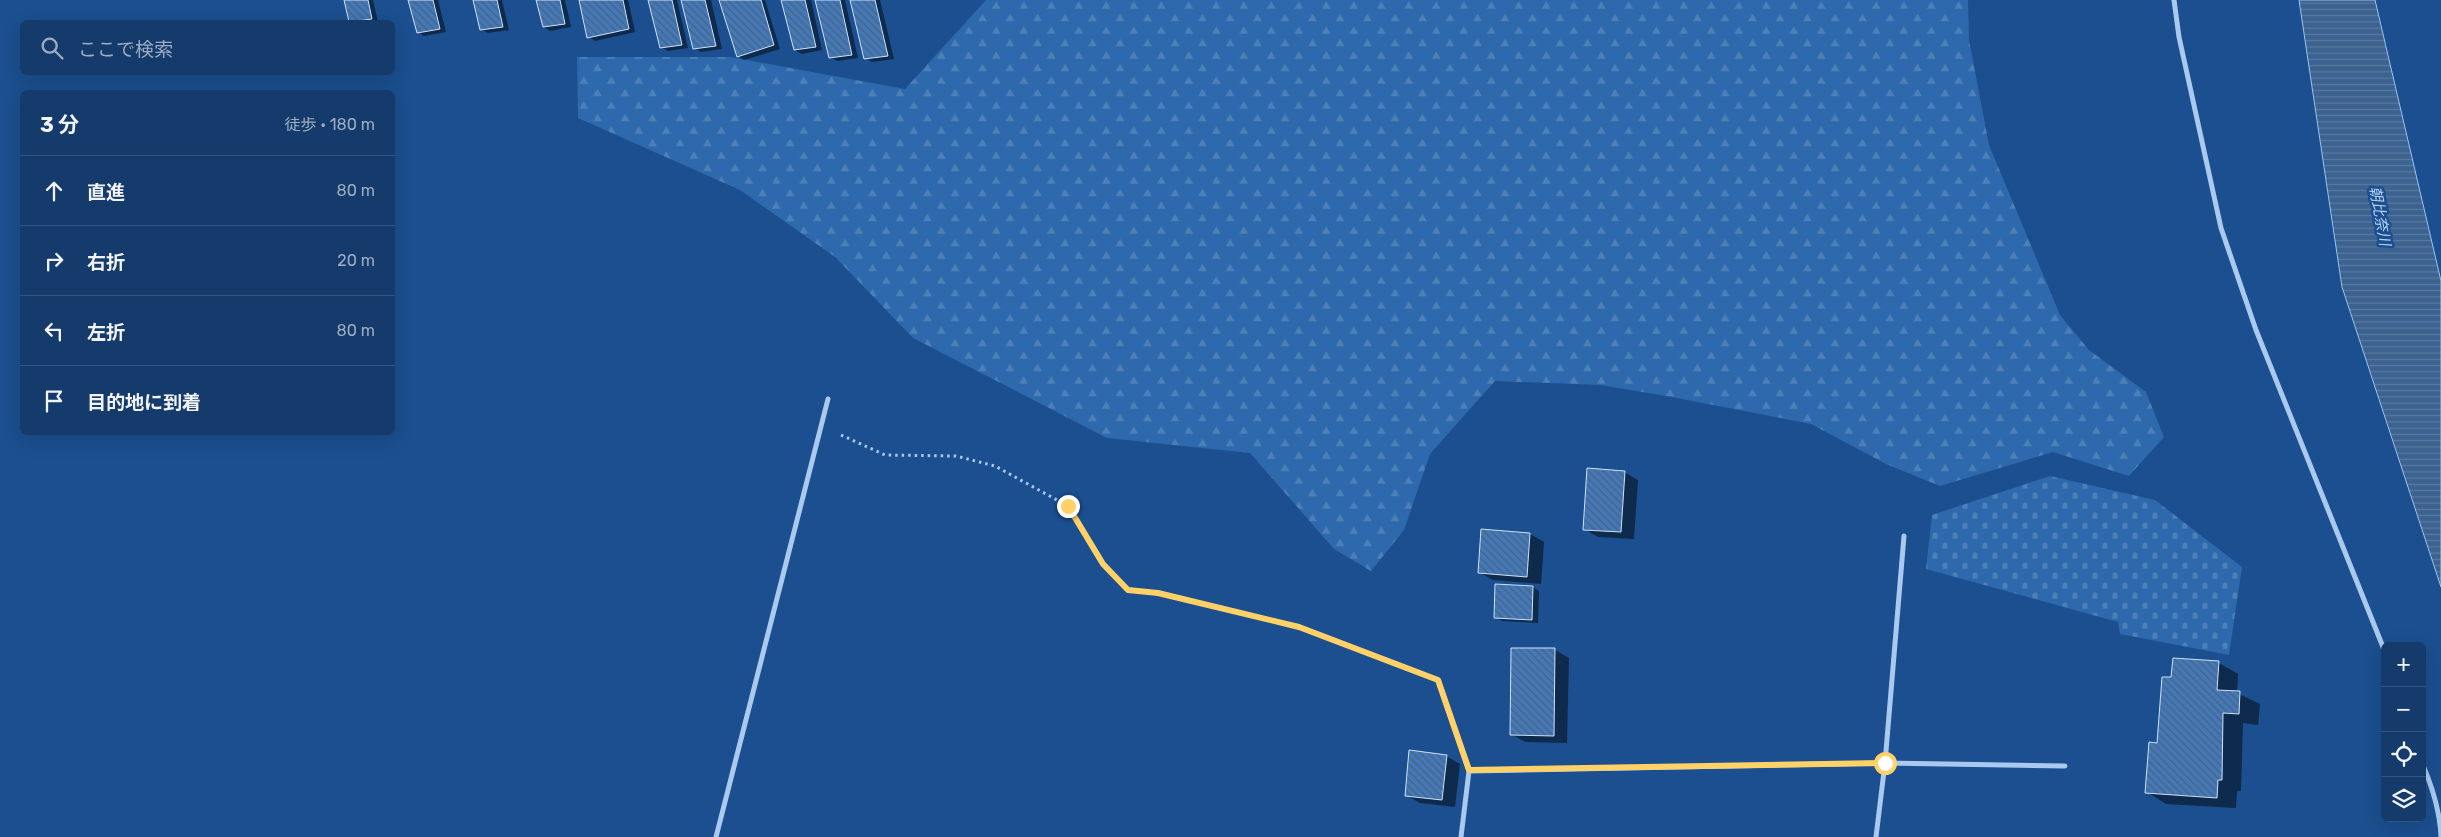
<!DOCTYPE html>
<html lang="ja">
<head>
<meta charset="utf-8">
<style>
  body { margin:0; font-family:Rubik,"Noto Sans JP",sans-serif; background:#1d4271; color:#f1f3f6 }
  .controls { position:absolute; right:15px; bottom:15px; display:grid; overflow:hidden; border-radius:8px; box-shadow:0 5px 20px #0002 }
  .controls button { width:45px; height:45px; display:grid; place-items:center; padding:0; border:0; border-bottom:1px solid #33557e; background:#143b6b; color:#f1f3f6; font:25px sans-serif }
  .stop { position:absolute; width:15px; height:15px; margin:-11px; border:4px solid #ffd166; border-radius:50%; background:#fff }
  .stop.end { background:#ffd166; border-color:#fff; box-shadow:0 1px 5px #0008 }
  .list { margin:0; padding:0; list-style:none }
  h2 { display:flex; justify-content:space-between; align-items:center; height:65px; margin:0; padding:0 20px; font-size:21px }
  h2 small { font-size:16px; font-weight:400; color:#9dadc1 }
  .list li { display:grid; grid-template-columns:32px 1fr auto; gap:15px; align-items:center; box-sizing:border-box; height:70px; padding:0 20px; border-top:1px solid #33557e }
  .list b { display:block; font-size:19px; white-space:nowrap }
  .list em { font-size:16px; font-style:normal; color:#9dadc1 }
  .icon { flex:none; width:28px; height:28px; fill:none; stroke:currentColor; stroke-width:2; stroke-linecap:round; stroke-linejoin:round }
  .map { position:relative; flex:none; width:2441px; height:837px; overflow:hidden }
  .search { position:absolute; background:#143b6b; box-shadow:0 5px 20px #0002; left:20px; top:20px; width:375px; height:55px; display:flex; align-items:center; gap:12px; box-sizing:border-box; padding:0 18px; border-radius:8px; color:#9dadc1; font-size:19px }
  .panel { position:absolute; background:#143b6b; box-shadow:0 5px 20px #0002; left:20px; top:90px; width:375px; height:345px; border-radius:8px }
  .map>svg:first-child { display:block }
  .forest { fill:url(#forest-firs) }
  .cemetery { fill:url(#cemetery-stones) }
  .water { fill:url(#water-rules); stroke:#9cc4f0 }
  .shadow { fill:#0007 }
  .building { fill:url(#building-back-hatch); stroke:#cfe3fa }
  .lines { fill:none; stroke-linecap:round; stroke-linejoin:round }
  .path { stroke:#a9c9ee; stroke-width:3; stroke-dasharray:2.5 4; stroke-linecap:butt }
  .minor { stroke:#a9c9ee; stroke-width:5 }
  .route { stroke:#ffd166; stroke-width:6 }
  .labels { text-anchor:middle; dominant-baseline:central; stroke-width:5; stroke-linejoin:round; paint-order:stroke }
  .water-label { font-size:15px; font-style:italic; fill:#b5d3f5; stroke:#1b4f8f }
</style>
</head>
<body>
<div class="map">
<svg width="2441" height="837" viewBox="0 0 2441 837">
  <defs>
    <pattern id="forest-firs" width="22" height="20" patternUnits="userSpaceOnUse" patternTransform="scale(1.25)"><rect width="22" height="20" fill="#2e69ad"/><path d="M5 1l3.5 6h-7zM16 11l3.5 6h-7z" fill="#4d80b9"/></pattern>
    <pattern id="cemetery-stones" width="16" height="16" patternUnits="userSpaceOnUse" patternTransform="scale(1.25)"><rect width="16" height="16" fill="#2e69ad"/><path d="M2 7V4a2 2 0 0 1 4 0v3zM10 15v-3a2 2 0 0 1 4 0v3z" fill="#4d80b9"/></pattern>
    <pattern id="water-rules" width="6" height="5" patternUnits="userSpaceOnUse" patternTransform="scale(1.25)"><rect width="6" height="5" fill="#3c6290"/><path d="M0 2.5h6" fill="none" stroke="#597aa1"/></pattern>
    <pattern id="building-back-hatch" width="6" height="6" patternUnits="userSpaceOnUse" patternTransform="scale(1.25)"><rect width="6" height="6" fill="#4478b7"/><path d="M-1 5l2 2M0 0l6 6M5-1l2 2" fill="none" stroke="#486282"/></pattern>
  </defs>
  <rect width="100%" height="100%" fill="#1b4f8f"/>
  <polygon class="forest" points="986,0 1968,0 1969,40 1989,145 2060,315 2089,350 2146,392 2164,437 2129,476 2053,452 1940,486 1886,464 1811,424 1672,397 1600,385 1495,381 1430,454 1404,530 1371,571 1334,549 1250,453 1107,438 913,338 835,257 740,190 578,118 577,57 730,57 905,89"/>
  <polygon class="cemetery" points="2050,476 2155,500 2242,567 2229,655 2120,634 2118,622 1926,569 1932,515"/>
  <polygon class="water" points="2299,0 2375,0 2441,281 2441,587 2342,287"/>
  <g class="shadow">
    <polygon points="345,0 373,0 378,22 350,21"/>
    <polygon points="410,0 438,0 446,32 424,36 418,32"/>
    <polygon points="474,0 502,0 509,30 488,33 481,29"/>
    <polygon points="537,0 565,0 571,27 550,31 544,27"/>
    <polygon points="580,0 628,0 635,32 595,41 589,37"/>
    <polygon points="649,0 677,0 688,48 668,51 661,47"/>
    <polygon points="683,0 711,0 722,49 701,52 695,48"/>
    <polygon points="720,0 765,0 780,49 744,60 738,56"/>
    <polygon points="782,0 811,0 822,50 802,54 795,50"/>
    <polygon points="816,0 845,0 858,58 837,61 830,57"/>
    <polygon points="851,0 880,0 894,59 872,62 866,58"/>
    <polygon points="1624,472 1638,480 1634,539 1598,537 1584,529"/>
    <polygon points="1482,530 1530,534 1544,542 1541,584 1493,580 1479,572"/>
    <polygon points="1533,587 1539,591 1538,623 1502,621 1495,617"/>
    <polygon points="1555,650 1569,658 1567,743 1525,742 1511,734"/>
    <polygon points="2219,663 2238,674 2237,693 2260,704 2258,725 2243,723 2241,791 2237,791 2236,808 2166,804 2147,792 2172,678"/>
    <polygon points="1446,756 1460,764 1455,807 1420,803 1406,795"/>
  </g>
  <g class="building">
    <polygon points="344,0 368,0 372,19 349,22"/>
    <polygon points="408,0 433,0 440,29 417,33"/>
    <polygon points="473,0 497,0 503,27 480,30"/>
    <polygon points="536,0 560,0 565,24 543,27"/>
    <polygon points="579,0 623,0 629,29 587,38"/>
    <polygon points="648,0 672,0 682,45 660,48"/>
    <polygon points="681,0 705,0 716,46 693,49"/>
    <polygon points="719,0 761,0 774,45 737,57"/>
    <polygon points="781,0 805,0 816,47 794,50"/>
    <polygon points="815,0 840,0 852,55 829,58"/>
    <polygon points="850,0 875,0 888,56 864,59"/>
    <polygon points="1587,468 1625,471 1621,532 1583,530"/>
    <polygon points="1481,529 1530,533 1527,577 1478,573"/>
    <polygon points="1495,584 1533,586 1532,620 1494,618"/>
    <polygon points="1511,648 1555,648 1554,736 1510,735"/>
    <polygon points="2173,658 2219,661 2217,690 2240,691 2239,714 2223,713 2222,780 2218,780 2217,798 2145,793 2149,742 2157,743 2162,677 2171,677"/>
    <polygon points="1409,750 1447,755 1442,800 1405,796"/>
  </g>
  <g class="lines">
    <polyline class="path" points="841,435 885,455 956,456 995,466 1068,506 1103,564 1128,590 1159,593 1299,627 1418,673"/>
    <g class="minor">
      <polyline points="2174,0 2179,37 2221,228 2256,330 2385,652"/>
      <polyline points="1438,680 1469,771 1461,837"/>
      <path d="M2422,763C2432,786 2440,811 2441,837"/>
      <polyline points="1469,771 1885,763 2065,766"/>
      <polyline points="716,837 828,399"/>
      <polyline points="1876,837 1885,763 1904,536"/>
    </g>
  </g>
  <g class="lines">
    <polyline class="route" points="1068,506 1103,564 1128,590 1158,593 1299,627 1438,680 1469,770 1885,763"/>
  </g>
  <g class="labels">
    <g class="water-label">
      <text transform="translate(2380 216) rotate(80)">朝比奈川</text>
    </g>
  </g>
</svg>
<div class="controls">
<button>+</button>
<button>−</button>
<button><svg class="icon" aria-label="locate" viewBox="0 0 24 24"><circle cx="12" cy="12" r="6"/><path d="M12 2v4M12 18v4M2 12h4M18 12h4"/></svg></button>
<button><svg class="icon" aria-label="layers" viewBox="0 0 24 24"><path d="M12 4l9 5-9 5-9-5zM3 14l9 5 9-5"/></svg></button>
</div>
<div class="stop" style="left:1885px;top:763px"></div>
<div class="stop end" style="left:1068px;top:506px"></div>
<div class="search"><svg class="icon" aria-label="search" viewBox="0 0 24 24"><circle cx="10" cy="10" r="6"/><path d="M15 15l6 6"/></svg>ここで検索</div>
<section class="panel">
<h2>3 分<small>徒歩 · 180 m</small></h2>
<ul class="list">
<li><svg class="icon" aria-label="ahead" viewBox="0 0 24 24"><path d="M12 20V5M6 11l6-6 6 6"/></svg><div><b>直進</b></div><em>80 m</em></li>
<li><svg class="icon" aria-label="right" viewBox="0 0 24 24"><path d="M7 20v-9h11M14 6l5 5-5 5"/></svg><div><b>右折</b></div><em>20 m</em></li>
<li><svg class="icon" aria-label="left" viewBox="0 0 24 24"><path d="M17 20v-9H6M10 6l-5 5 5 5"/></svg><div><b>左折</b></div><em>80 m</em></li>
<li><svg class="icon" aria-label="arrive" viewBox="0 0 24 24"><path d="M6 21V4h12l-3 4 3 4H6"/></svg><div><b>目的地に到着</b></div></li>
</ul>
</section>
</div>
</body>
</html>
